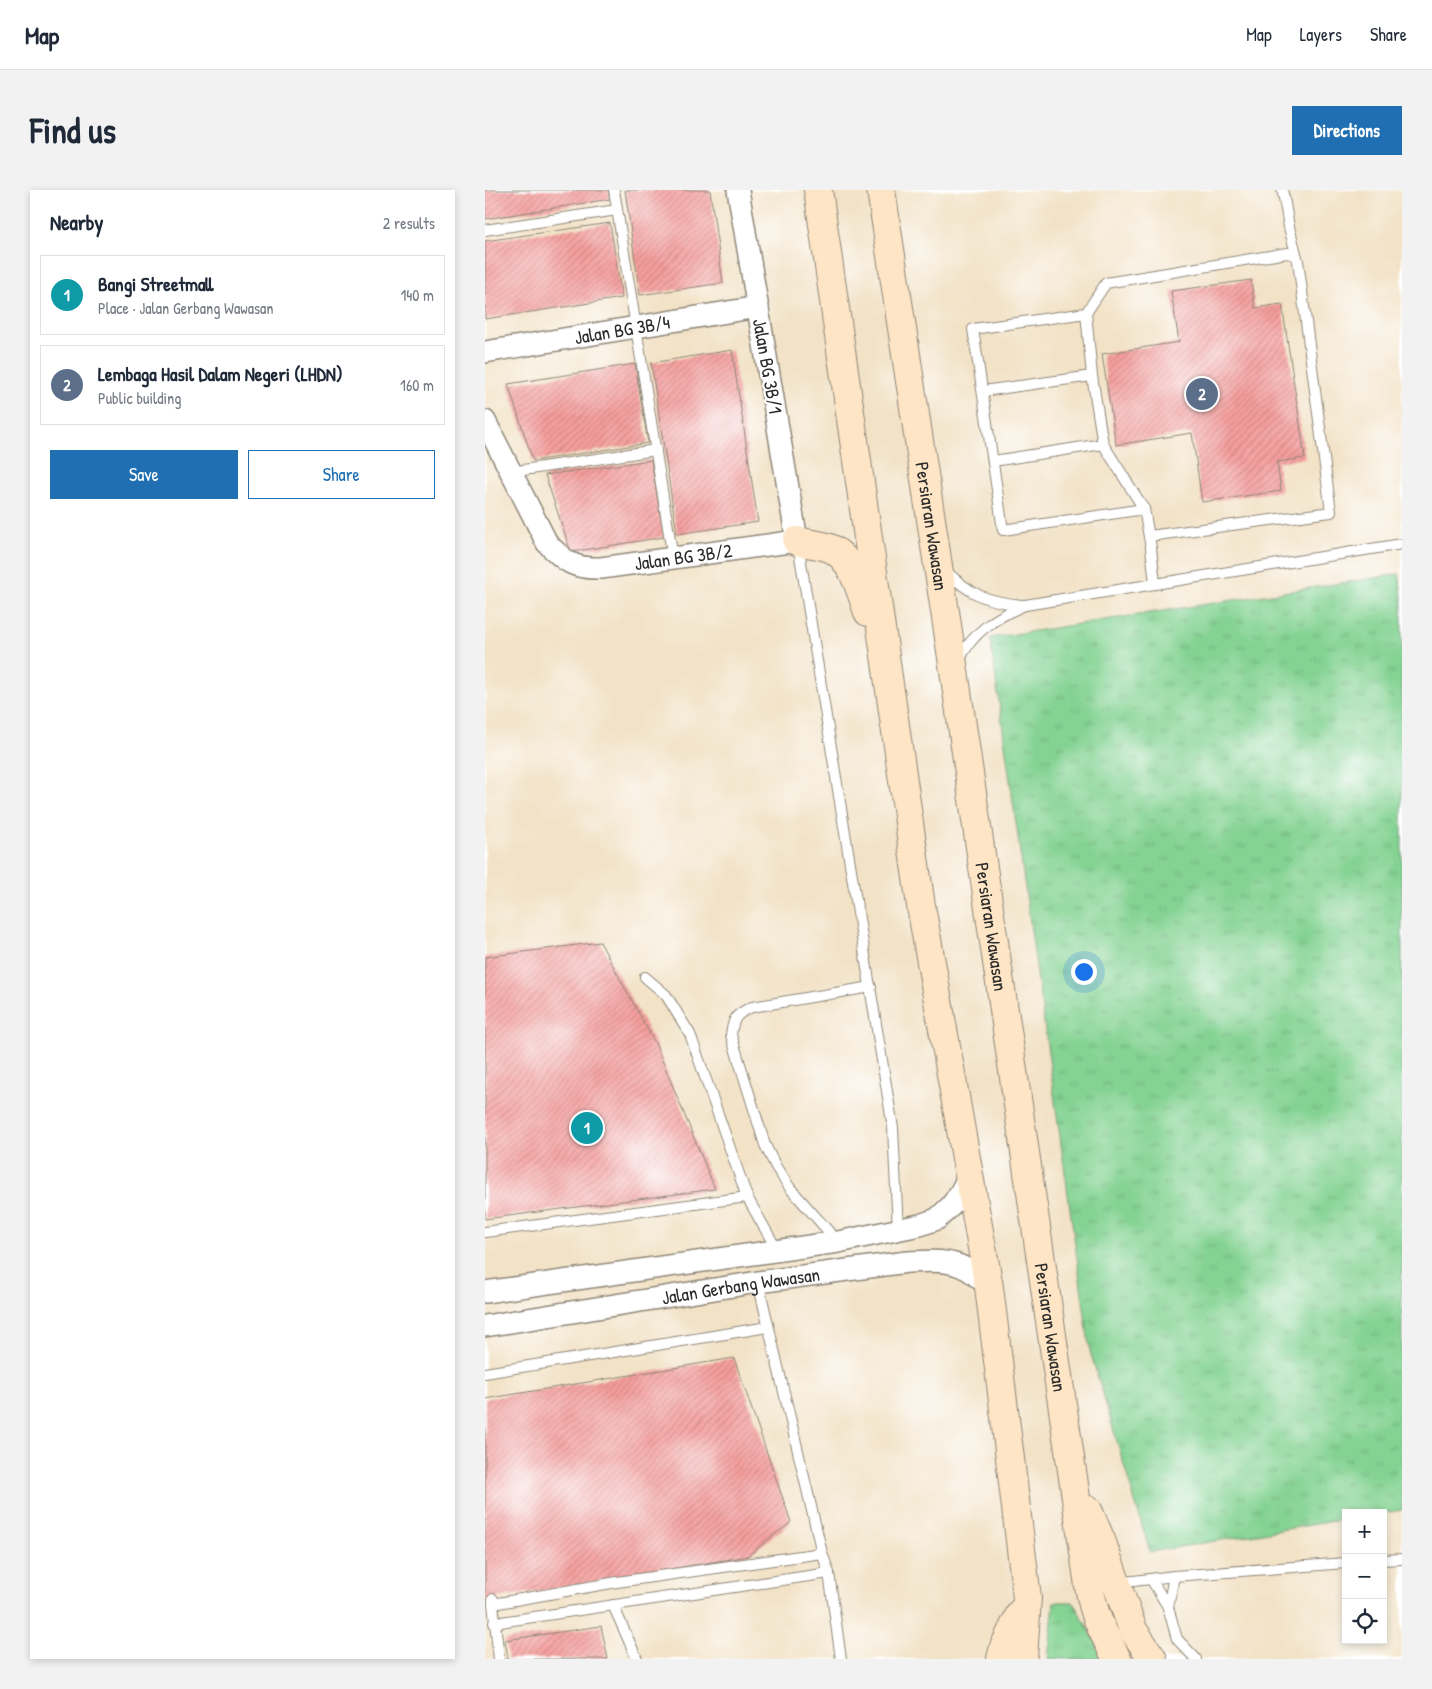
<!DOCTYPE html>
<html lang="en">
<head>
<meta charset="utf-8">
<style>
  body { margin:0; font-family:"Patrick Hand",sans-serif; background:#f2f2f3; color:#1f2937 }
  .controls { position:absolute; right:15px; bottom:15px; display:grid; overflow:hidden; border-radius:0px; box-shadow:0 2px 8px #0003 }
  .controls button { width:45px; height:45px; display:grid; place-items:center; padding:0; border:0; border-bottom:1px solid #e0e1e3; background:#fff; color:#1f2937; font:25px sans-serif }
  .you { position:absolute; left:598px; top:781px; width:18px; height:18px; margin:-12px; border:4px solid #fff; border-radius:50%; background:#1a73e8; box-shadow:0 0 0 8px #1a73e833 }
  .badge { display:grid; place-items:center; width:32px; height:32px; border-radius:50%; background:#1f6fb2; color:#fff; font-size:16px; font-weight:700 }
  .pin { position:absolute; translate:-50% -50%; border:2px solid #fff; box-shadow:0 1px 5px #0006 }
  .list { margin:0; padding:0; list-style:none }
  h2 { display:flex; justify-content:space-between; align-items:center; height:65px; margin:0; padding:0 20px; font-size:21px }
  h2 small { font-size:16px; font-weight:400; color:#747a83 }
  .list li { display:grid; grid-template-columns:32px 1fr auto; gap:15px; align-items:center; box-sizing:border-box; height:80px; margin:0 10px 10px; padding:0 10px; border:1px solid #e0e1e3; border-radius:0px }
  .list b { display:block; font-size:19px; white-space:nowrap }
  .list p { margin:0; font-size:16px; white-space:nowrap; color:#747a83 }
  .list em { font-size:16px; font-style:normal; color:#747a83 }
  .actions { display:flex; gap:10px; padding:15px 20px }
  .actions a { flex:1; padding:11px 0; border:1px solid #1f6fb2; border-radius:0px; text-align:center; font-size:18px; color:#1f6fb2 }
  .actions .main { background:#1f6fb2; color:#fff }
  .icon { flex:none; width:28px; height:28px; fill:none; stroke:currentColor; stroke-width:2; stroke-linecap:round; stroke-linejoin:round }
  .map { position:relative; flex:none; width:917px; height:1469px; overflow:hidden; border-radius:0px }
  header { display:flex; align-items:center; gap:30px; box-sizing:border-box; height:70px; padding:0 25px; background:#fff; border-bottom:1px solid #e0e1e3 }
  header strong { font-size:24px }
  nav { display:flex; gap:28px; margin-inline-start:auto; font-size:18px }
  .intro { display:flex; align-items:center; justify-content:space-between; box-sizing:border-box; height:120px; padding:0 30px }
  h1 { margin:0; font-size:35px }
  .button { padding:12px 22px; border-radius:0px; background:#1f6fb2; color:#fff; font-size:18px; font-weight:700 }
  main { display:flex; gap:30px; padding:0 30px }
  aside { flex:1; background:#fff; border-radius:0px; box-shadow:0 2px 8px #0003 }
  .map>svg:first-child { display:block }
  .grass { fill:url(#grass-tufts); stroke:#587f5f }
  .building { fill:url(#building-hatch) }
  .lines { fill:none; stroke-linecap:round; stroke-linejoin:round }
  .service-casing { stroke:#8e8678; stroke-width:12 }
  .minor-casing { stroke:#8e8678; stroke-width:24 }
  .secondary-casing { stroke:#8e8678; stroke-width:30 }
  .service { stroke:#fff; stroke-width:10 }
  .minor { stroke:#fff; stroke-width:21 }
  .secondary { stroke:#fde5c5; stroke-width:28 }
  .labels { text-anchor:middle; dominant-baseline:central; stroke-width:4.5; stroke-linejoin:round; paint-order:stroke }
  .street-label { font-size:19px; fill:#2b2b2b; stroke:#fff }
</style>
</head>
<body>
<header>
<strong>Map</strong>
<nav><a>Map</a><a>Layers</a><a>Share</a></nav>
</header>
<div class="intro"><h1>Find us</h1><a class="button">Directions</a></div>
<main>
<aside>
<h2>Nearby<small>2 results</small></h2>
<ul class="list">
<li><span class="badge" style="background:#0f9aa8">1</span><div><b>Bangi Streetmall</b><p>Place · Jalan Gerbang Wawasan</p></div><em>140 m</em></li>
<li><span class="badge" style="background:#5c6f8a">2</span><div><b>Lembaga Hasil Dalam Negeri (LHDN)</b><p>Public building</p></div><em>160 m</em></li>
</ul>
<div class="actions"><a class="main">Save</a><a>Share</a></div>
</aside>
<div class="map">
<svg width="917" height="1469" viewBox="0 0 917 1469">
  <defs>
    <pattern id="grass-tufts" width="24" height="20" patternUnits="userSpaceOnUse" patternTransform="scale(1.25)"><rect width="24" height="20" fill="#84d393"/><path d="M3 7l-1-3M5 7V3M7 7l1-3M15 17l-1-3M17 17v-4M19 17l1-3" fill="none" stroke="#72b57f"/></pattern>
    <pattern id="building-hatch" width="6" height="6" patternUnits="userSpaceOnUse" patternTransform="scale(1.25)"><rect width="6" height="6" fill="#f69f9e"/><path d="M-1 1l2-2M0 6l6-6M5 7l2-2" fill="none" stroke="#c78281"/></pattern>
  </defs>
  <rect width="100%" height="100%" fill="#fff"/>
  <filter id="ink" filterUnits="userSpaceOnUse"><feTurbulence type="fractalNoise" baseFrequency=".02" numOctaves="2"/><feDisplacementMap in="SourceGraphic" scale="10" xChannelSelector="R" yChannelSelector="G"/><feConvolveMatrix kernelMatrix="1 2 1 2 8 2 1 2 1" color-interpolation-filters="sRGB"/></filter>
  <filter id="wash" filterUnits="userSpaceOnUse"><feTurbulence type="fractalNoise" baseFrequency=".0096" numOctaves="4" result="noise"/><feDisplacementMap in="SourceGraphic" scale="20" xChannelSelector="R" yChannelSelector="G"/><feGaussianBlur stdDeviation="1.12" result="paint"/><feColorMatrix in="noise" values="0 0 0 0 0 0 0 0 0 0 0 0 0 0 0 0 0 1.4 0 .05"/><feComposite in="paint" operator="in"/></filter>
  <g filter="url(#wash)">
    <rect width="100%" height="100%" fill="#f2e2c6"/>
    <g class="grass">
      <polygon points="914,384 917,406 917,1320 898,1323 861,1323 861,1329 665,1362 605,1161 505,448"/>
      <polygon points="569,1412 588,1412 612,1454 624,1469 563,1469"/>
    </g>
    <g id="blocks">
      <g class="building">
        <polygon points="0,0 123,0 125,9 0,29"/>
        <polygon points="140,0 225,0 238,93 155,105"/>
        <polygon points="125,33 137,108 0,129 0,51"/>
        <polygon points="766,90 770,118 797,114 820,268 792,272 796,301 717,312 707,243 631,255 617,164 694,152 686,101"/>
        <polygon points="247,160 273,332 192,344 166,173"/>
        <polygon points="150,174 163,253 48,271 23,194"/>
        <polygon points="166,270 179,347 86,362 60,285"/>
        <polygon points="115,752 170,853 230,999 0,1029 0,767"/>
        <polygon points="249,1168 306,1332 263,1366 0,1410 0,1209"/>
        <polygon points="116,1436 123,1469 23,1469 20,1450"/>
      </g>
    </g>
  </g>
  <g filter="url(#ink)">
    <use href="#blocks" fill-opacity="0" stroke="#8e8678" stroke-width="1"/>
    <g class="lines">
      <defs>
        <g id="service">
          <polyline points="129,0 188,369"/>
          <polyline points="0,40 132,20"/>
          <polyline points="601,123 488,139 518,340 659,319"/>
          <polyline points="498,201 607,186"/>
          <polyline points="508,271 618,254"/>
          <polyline points="25,282 171,260"/>
          <polyline points="664,346 846,322 813,71 804,37 799,8 797,0"/>
          <polyline points="313,354 408,938 413,1040"/>
          <path d="M459,379C485,405 502,412 539,415"/>
          <polyline points="670,393 666,358 659,319 618,254 607,186 601,123 621,93 802,63 811,65"/>
          <path d="M474,471C487,442 511,427 540,415L917,354"/>
          <polyline points="160,787 181,805 205,844 262,1007 292,1060"/>
          <polyline points="0,1042 262,1007"/>
          <path d="M353,1052L305,998L291,977L280,955L246,845C248,828 251,824 267,817L386,797"/>
          <polyline points="0,1183 283,1137"/>
          <polyline points="337,1363 344,1383"/>
          <polyline points="898,1370 917,1369"/>
          <polyline points="666,1389 683,1417 692,1449 711,1469"/>
          <polyline points="633,1393 689,1386 861,1373"/>
          <polyline points="8,1409 8,1414 132,1392 337,1363 273,1092"/>
          <polyline points="8,1414 14,1469"/>
          <polyline points="128,1415 152,1469"/>
          <polyline points="683,1417 689,1386"/>
          <polyline points="9,1433 344,1383 356,1469"/>
        </g>
        <g id="minor">
          <path id="s1" d="M0,162L273,117"/>
          <path id="s2" d="M0,231L62,353C80,372 89,379 116,378L312,351L253,0"/>
          <polyline points="0,1102 353,1052 435,1035 452,1029 466,1016 475,1003 485,984"/>
          <path id="s3" d="M0,1136L273,1092L422,1072C443,1071 464,1069 482,1079C490,1083 497,1091 504,1097"/>
        </g>
        <g id="secondary">
          <polyline points="333,0 436,716 504,1097 542,1408 538,1469"/>
          <path id="s4" d="M396,0L469,481L604,1396C609,1427 618,1442 632,1469"/>
          <path d="M312,351C323,354 337,354 347,359C368,370 375,400 383,422"/>
          <polyline points="603,1320 616,1350 648,1440 668,1469"/>
          <polyline points="516,1469 519,1457 536,1422"/>
        </g>
      </defs>
      <use href="#service" class="service-casing"/>
      <use href="#minor" class="minor-casing"/>
      <use href="#secondary" class="secondary-casing"/>
      <use href="#service" class="service"/>
      <use href="#minor" class="minor"/>
      <use href="#secondary" class="secondary"/>
    </g>
  </g>
  <g class="labels">
    <g class="street-label">
      <text stroke="none"><textPath href="#s1" startOffset="139">Jalan BG 3B/4</textPath></text>
      <text transform="translate(283 176) rotate(80)">Jalan BG 3B/1</text>
      <text stroke="none"><textPath href="#s4" startOffset="340">Persiaran Wawasan</textPath></text>
      <text stroke="none"><textPath href="#s2" startOffset="282">Jalan BG 3B/2</textPath></text>
      <text stroke="none"><textPath href="#s4" startOffset="745">Persiaran Wawasan</textPath></text>
      <text stroke="none"><textPath href="#s3" startOffset="259">Jalan Gerbang Wawasan</textPath></text>
      <text stroke="none"><textPath href="#s4" startOffset="1150">Persiaran Wawasan</textPath></text>
    </g>
  </g>
</svg>
<div class="controls">
<button>+</button>
<button>−</button>
<button><svg class="icon" aria-label="locate" viewBox="0 0 24 24"><circle cx="12" cy="12" r="6"/><path d="M12 2v4M12 18v4M2 12h4M18 12h4"/></svg></button>
</div>
<div class="you"></div>
<div class="pin badge" style="left:102px;top:938px;background:#0f9aa8">1</div>
<div class="pin badge" style="left:717px;top:204px;background:#5c6f8a">2</div>
</div>
</main>
</body>
</html>
